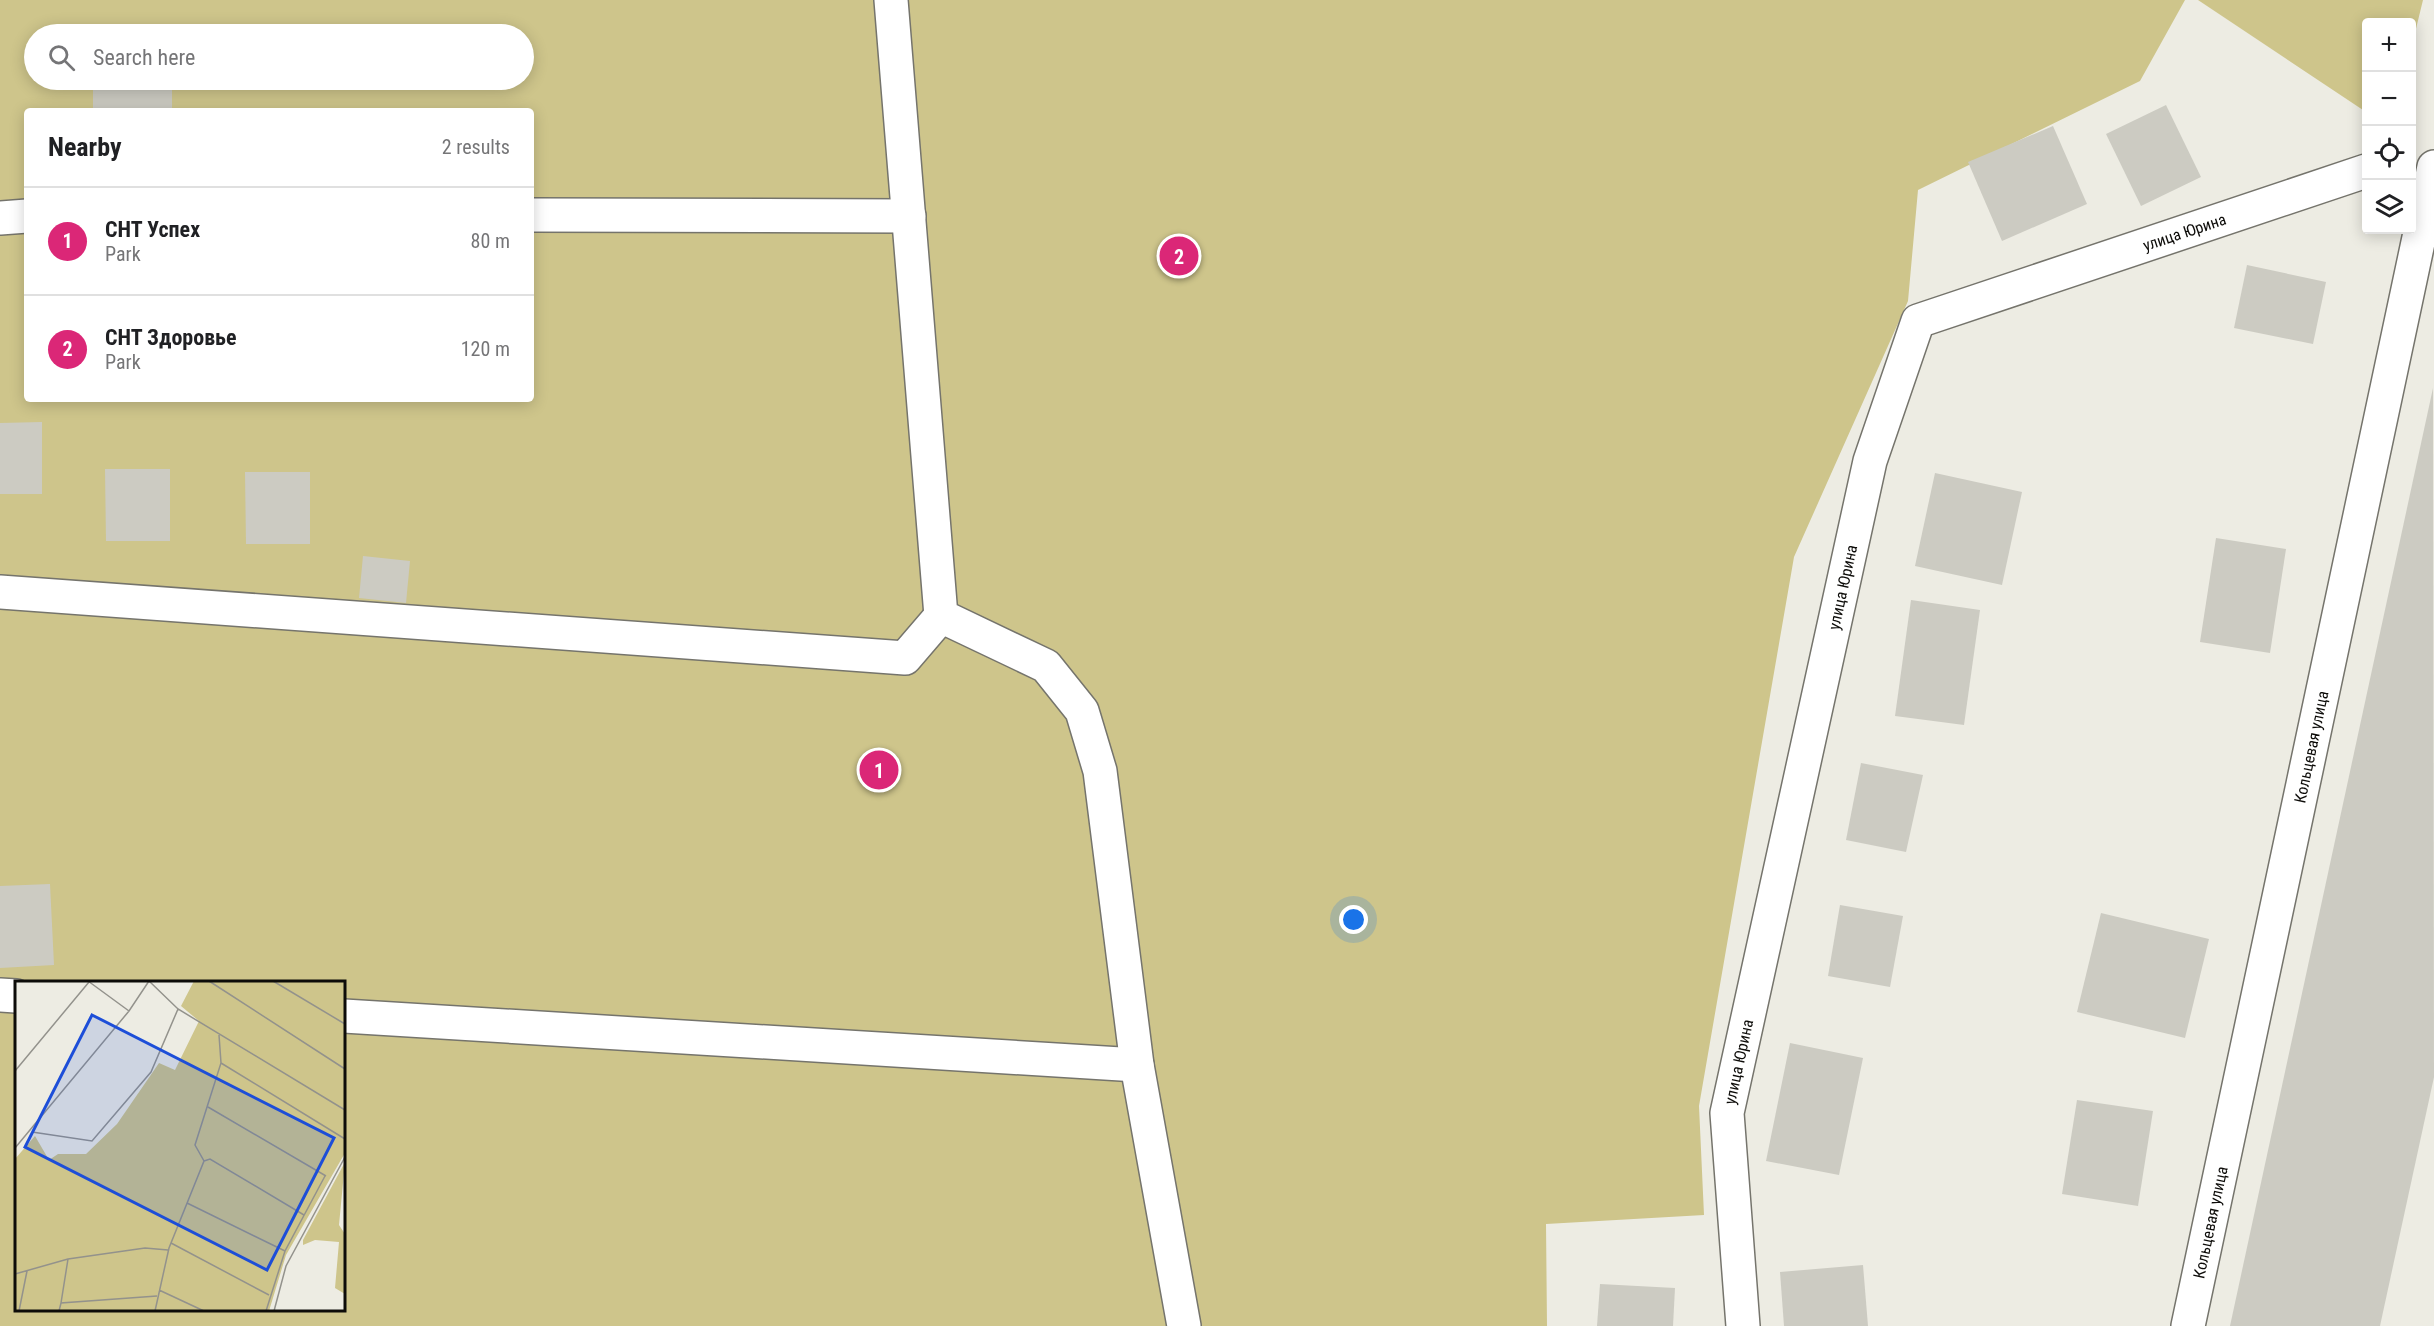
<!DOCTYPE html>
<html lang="en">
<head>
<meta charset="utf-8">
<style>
  body { margin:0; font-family:"Roboto Condensed",sans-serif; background:#f6f6f6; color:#202124 }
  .controls { position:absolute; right:18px; top:18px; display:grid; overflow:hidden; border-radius:6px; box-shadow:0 3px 15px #0003 }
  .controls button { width:54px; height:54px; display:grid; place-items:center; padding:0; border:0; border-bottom:2px solid #e0e0e0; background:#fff; color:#202124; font:30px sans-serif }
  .you { position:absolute; left:1354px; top:920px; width:21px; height:21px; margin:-15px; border:4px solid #fff; border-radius:50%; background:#1a73e8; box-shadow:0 0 0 9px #1a73e833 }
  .badge { display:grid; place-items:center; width:39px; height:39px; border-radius:50%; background:#db2777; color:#fff; font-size:20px; font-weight:700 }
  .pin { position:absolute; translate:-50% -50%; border:3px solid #fff; box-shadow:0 2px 6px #0006 }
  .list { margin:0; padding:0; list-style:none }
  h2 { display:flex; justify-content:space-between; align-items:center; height:78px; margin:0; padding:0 24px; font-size:26px }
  h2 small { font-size:20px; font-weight:400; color:#757577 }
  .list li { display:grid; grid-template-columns:39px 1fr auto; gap:18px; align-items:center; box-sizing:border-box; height:108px; padding:0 24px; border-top:2px solid #e0e0e0 }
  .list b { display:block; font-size:22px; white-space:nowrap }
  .list p { margin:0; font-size:20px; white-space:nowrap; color:#757577 }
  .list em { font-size:20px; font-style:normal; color:#757577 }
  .icon { flex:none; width:33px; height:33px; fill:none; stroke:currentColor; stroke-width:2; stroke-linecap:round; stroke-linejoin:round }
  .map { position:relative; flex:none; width:2434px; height:1326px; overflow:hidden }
  .search { position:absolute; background:#fff; box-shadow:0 3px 15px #0003; left:24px; top:24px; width:510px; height:66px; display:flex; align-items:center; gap:15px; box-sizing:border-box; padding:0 21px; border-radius:33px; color:#757577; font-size:22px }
  .panel { position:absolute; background:#fff; box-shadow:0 3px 15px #0003; left:24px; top:108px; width:510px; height:294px; border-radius:6px }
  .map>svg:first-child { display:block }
  .green { fill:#cec58b; fill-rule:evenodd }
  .building { fill:#cccbc2 }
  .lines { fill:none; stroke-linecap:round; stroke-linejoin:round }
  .minor-casing { stroke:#75746c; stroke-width:36 }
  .minor { stroke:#fff; stroke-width:33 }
  .labels { text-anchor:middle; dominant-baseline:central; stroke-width:5; stroke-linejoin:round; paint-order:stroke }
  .street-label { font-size:16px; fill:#0d0c09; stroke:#fff }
  .inset-road { fill:none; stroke:#93928c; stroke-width:1.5 }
  .view { fill:#1d4ed8; fill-opacity:0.15; stroke:#1d4ed8; stroke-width:3 }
  .inset-edge { fill:none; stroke:#0d0c09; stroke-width:3 }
</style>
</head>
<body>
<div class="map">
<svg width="2434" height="1326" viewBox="0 0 2434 1326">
  <rect width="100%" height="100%" fill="#edece3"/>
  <g class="green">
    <path d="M0,0H2185L2140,81L1918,190L1908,301L1794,557L1699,1106L1704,1215L1546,1224L1547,1326H0ZM34,34H524V80H34ZM27,111H531V399H27ZM16,982H344V1310H16Z"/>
    <polygon points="2198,0 2423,0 2412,45 2412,22 2366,22 2366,112"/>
  </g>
  <g class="building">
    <polygon points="93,80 132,80 131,86 172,86 172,111 93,111"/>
    <polygon points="2166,105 2201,177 2141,206 2106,134"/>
    <polygon points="2053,126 2087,204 2002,241 1968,162"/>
    <polygon points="2247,265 2326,282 2313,344 2234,328"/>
    <polygon points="2433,388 2434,1077 2380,1326 2230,1326"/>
    <polygon points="42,422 42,494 0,494 0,423"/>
    <polygon points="105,469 170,469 170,541 106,541"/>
    <polygon points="245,472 310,472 310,544 246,544"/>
    <polygon points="1935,473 2022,492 2002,585 1915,566"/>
    <polygon points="2216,538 2286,549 2270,653 2200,642"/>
    <polygon points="363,556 410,561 406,603 359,598"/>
    <polygon points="1911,600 1980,610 1964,725 1895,716"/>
    <polygon points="1861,763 1923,775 1906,852 1846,840"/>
    <polygon points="50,884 54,965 0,968 0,886"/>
    <polygon points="1840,905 1903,916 1890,987 1828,976"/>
    <polygon points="2101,913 2209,939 2185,1038 2077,1012"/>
    <polygon points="1790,1043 1863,1058 1839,1175 1766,1161"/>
    <polygon points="2077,1100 2153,1111 2138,1206 2062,1194"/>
    <polygon points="1863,1265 1868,1326 1784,1326 1780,1272"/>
    <polygon points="1600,1284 1675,1288 1673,1326 1597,1326"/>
  </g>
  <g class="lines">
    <defs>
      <g id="minor">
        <polyline points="891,0 941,616 1046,666 1082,711 1100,771 1137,1065 1184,1326"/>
        <polyline points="531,215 909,216"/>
        <polyline points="0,218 27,216"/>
        <polyline points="0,592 905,658 941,616"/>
        <polyline points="0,995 16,996"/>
        <polyline points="344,1016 1137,1065"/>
        <path id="s1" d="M1743,1326L1727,1113L1870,461L1918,321L2366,171"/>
        <path id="s2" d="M2188,1326L2434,167"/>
      </g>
    </defs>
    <use href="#minor" class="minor-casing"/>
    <use href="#minor" class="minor"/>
  </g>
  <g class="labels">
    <g class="street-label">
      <text stroke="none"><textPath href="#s1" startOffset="1310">улица Юрина</textPath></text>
      <text stroke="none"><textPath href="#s1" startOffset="752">улица Юрина</textPath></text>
      <text stroke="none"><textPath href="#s2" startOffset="592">Кольцевая улица</textPath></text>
      <text stroke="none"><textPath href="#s1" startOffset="266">улица Юрина</textPath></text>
      <text stroke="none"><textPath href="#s2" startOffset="106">Кольцевая улица</textPath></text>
    </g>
  </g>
  <g transform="translate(15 981)">
    <rect width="330" height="330" fill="#edece3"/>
    <path d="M179,0H330V172L271,274L254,330H0V178L20,155L34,179L43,173H71L102,143L144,82L160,89L184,40L166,25ZM330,181L324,244L330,253V313L320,307L324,261L300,259L288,264V259Z" fill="#cec58b"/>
    <path class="inset-road" d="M73,0L114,30M134,0L163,28L330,129M194,0L330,88M258,0L330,43M206,82L330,158M0,90L74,1M193,126L311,195M17,151L77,160L136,91L163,28M0,167L114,30L134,0M189,180L195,178L289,234M330,212V244M172,222L270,270M156,262L254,314M0,293L53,278L130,267L153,269M144,309L189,330M46,322L53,278M4,330L12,290M44,330L46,322L142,315M140,330L154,267L189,180L180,164L206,82L204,54M251,330L270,270L310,195M259,330L271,285L330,176"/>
    <path class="view" d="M77,34L319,157L252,289L10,166Z"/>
    <rect width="330" height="330" class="inset-edge"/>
  </g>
</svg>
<div class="controls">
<button>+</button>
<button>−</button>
<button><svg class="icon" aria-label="locate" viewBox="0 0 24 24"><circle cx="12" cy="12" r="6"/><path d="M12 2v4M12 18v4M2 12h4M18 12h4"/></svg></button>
<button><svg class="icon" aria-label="layers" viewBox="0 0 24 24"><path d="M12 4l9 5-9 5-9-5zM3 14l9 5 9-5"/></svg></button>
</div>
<div class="you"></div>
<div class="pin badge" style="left:879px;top:770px">1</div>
<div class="pin badge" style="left:1179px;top:256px">2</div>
<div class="search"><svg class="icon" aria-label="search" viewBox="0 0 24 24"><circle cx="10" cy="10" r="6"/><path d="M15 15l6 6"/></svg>Search here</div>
<section class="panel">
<h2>Nearby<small>2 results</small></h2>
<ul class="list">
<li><span class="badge">1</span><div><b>СНТ Успех</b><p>Park</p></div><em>80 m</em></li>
<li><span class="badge">2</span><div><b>СНТ Здоровье</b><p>Park</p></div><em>120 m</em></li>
</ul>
</section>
</div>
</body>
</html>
